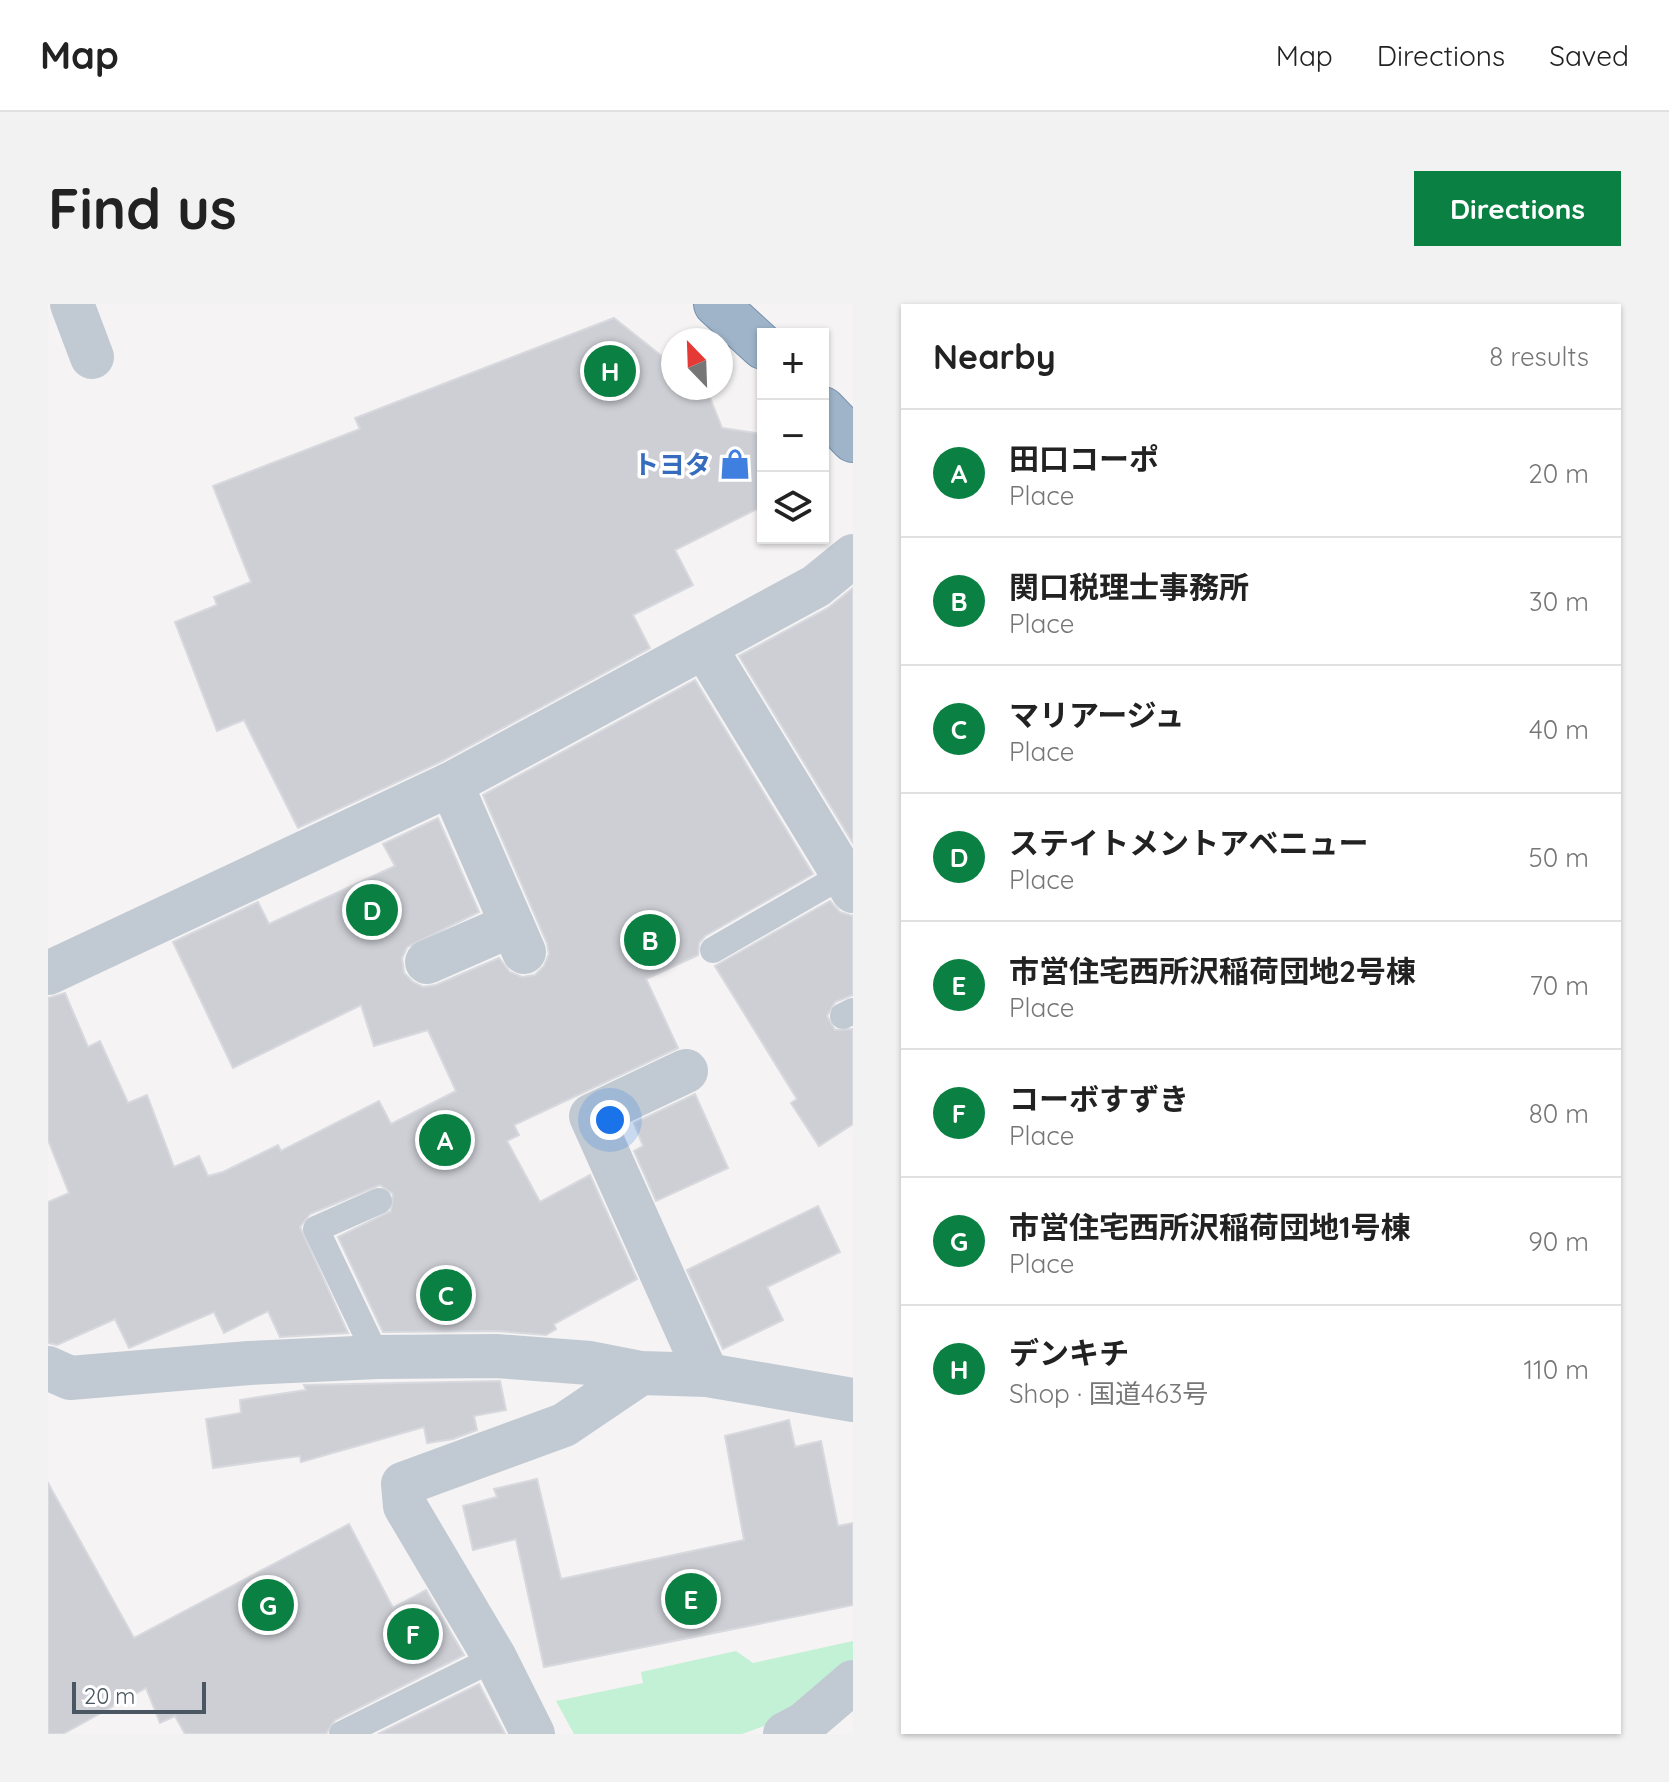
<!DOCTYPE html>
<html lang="en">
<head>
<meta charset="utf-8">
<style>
  body { margin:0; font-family:Quicksand,"Noto Sans JP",sans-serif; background:#f2f2f2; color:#222 }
  .controls { position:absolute; right:24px; top:24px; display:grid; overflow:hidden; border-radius:0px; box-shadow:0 2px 6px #0004 }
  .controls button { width:72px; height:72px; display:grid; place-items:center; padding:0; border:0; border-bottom:2px solid #e0e0e0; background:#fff; color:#222; font:40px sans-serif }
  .compass { position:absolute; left:613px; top:24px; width:72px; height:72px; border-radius:50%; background:#fff; box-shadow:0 2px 6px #0004; rotate:337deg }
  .scale { position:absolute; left:24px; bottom:20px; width:134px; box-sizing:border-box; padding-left:8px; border:4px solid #4a5661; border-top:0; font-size:22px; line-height:28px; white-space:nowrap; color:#4a5661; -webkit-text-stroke:6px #fff; paint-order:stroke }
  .you { position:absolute; left:562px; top:816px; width:28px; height:28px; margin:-20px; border:6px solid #fff; border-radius:50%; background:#1a73e8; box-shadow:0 0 0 12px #1a73e833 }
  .badge { display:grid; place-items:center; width:52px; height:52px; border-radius:50%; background:#0b8043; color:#fff; font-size:26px; font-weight:700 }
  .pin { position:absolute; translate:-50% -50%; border:4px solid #fff; box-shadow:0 2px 8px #0006 }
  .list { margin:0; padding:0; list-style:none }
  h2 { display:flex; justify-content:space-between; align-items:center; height:104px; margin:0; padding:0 32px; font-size:34px }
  h2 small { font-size:26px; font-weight:400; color:#767676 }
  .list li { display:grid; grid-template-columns:52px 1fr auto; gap:24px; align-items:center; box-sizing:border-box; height:128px; padding:0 32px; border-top:2px solid #e0e0e0 }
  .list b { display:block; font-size:30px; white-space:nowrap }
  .list p { margin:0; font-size:26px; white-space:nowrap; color:#767676 }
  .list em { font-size:26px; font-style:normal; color:#767676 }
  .icon { flex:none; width:44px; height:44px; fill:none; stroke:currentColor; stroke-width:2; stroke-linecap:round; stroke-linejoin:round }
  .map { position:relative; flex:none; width:805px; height:1430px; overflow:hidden; border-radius:0px }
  header { display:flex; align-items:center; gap:48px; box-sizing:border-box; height:112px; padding:0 40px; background:#fff; border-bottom:2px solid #e0e0e0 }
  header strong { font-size:38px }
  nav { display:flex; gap:44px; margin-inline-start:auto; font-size:28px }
  .intro { display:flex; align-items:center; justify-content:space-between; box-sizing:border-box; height:192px; padding:0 48px }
  h1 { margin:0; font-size:56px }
  .button { padding:20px 36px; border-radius:0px; background:#0b8043; color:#fff; font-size:28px; font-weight:700 }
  main { display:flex; gap:48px; padding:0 48px }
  aside { flex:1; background:#fff; border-radius:0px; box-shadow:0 2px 6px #0004 }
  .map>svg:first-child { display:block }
  .green { fill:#c3f1d5 }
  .building { fill:#cdcfd5; stroke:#d7d9de; stroke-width:2 }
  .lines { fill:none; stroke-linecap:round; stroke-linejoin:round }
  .trunk-casing { stroke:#7690ad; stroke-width:46 }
  .service { stroke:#c1cad2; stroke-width:26 }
  .minor { stroke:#c1cad2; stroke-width:44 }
  .trunk { stroke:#9fb4c9; stroke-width:44 }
  .labels { text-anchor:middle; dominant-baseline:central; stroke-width:7; stroke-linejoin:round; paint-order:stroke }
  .shop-label { font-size:26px; font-weight:bold; fill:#366cbe; stroke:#fff; text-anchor:end }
</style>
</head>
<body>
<header>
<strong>Map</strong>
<nav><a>Map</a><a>Directions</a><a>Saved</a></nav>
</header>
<div class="intro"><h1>Find us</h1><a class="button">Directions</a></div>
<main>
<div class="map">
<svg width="805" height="1430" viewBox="0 0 805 1430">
  <rect width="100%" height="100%" fill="#f5f3f3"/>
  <polygon class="green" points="805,1337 805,1360 730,1417 694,1430 526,1430 508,1397 595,1379 593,1368 688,1347 705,1359"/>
  <g class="building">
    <polygon points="566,14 625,61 625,84 653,84 661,91 674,124 715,130 715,202 627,246 645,281 585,311 602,344 392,458 250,524 196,416 169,427 127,318 169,301 166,293 203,278 165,182 312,125 307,114"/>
    <polygon points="805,284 805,539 691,352 780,304"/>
    <polygon points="647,376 765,570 657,632 651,639 650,651 598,675 630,744 466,821 471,831 459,837 492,898 542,871 589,975 506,1020 508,1025 498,1031 448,1027 335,1028 290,933 343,907 345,890 332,881 262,910 252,923 300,1029 232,1033 220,1007 176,1029 166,1008 81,1044 67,1015 9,1041 0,1039 0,898 21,889 0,836 0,694 17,689 40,743 52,737 80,799 99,791 126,863 151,852 160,872 175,868 230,841 233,847 331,797 343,820 408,787 380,726 326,742 313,701 185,764 125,638 210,598 221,620 347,562 335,540 390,514 431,608 359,643 354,654 356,669 365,678 375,683 388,681 451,654 462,668 474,673 487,671 496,662 501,650 499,639 435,491"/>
    <polygon points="782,597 792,608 805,612 805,691 787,698 779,712 787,726 805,725 805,820 771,842 743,799 749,795 667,662"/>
    <polygon points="647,790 680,864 608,897 586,847 595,842 586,819"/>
    <polygon points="770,902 792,948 719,983 735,1016 675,1045 639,966"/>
    <polygon points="452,1077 458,1106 426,1112 429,1126 405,1135 379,1139 376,1123 253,1158 252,1152 165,1164 158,1115 193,1109 192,1096 258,1086 256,1081"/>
    <polygon points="741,1116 747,1143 773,1137 790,1222 805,1219 805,1301 496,1363 468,1235 425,1246 415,1202 449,1193 446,1185 489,1175 513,1275 696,1236 677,1132"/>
    <polygon points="0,1179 86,1334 301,1220 345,1304 378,1286 416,1351 287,1416 278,1430 137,1430 127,1412 112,1419 98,1384 15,1430 0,1430"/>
    <polygon points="431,1380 457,1430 330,1430"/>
  </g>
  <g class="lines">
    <defs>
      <g id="trunk">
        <polyline points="668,0 715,43"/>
        <polyline points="775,105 805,136"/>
      </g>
    </defs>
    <use href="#trunk" class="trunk-casing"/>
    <g class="service">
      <polyline points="665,646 795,571"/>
      <polyline points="795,712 805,707"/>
      <polyline points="329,1053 268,925 331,897"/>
      <polyline points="294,1430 447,1354"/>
    </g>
    <g class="minor">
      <polyline points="24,0 44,53"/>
      <polyline points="657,344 805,587"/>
      <polyline points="403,480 476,648"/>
      <polyline points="379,658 464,621"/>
      <polyline points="0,669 403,480 768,282 805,252"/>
      <polyline points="638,767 543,812 659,1071"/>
      <polyline points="0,1064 22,1074 201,1059 329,1053 448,1052 542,1059 593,1069 659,1071 805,1096"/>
      <polyline points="485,1430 447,1354 357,1202 355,1180 516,1121 593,1069"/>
      <polyline points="737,1430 756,1420 805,1378"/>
    </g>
    <use href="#trunk" class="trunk"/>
  </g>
  <defs>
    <symbol id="shop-bare" viewBox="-9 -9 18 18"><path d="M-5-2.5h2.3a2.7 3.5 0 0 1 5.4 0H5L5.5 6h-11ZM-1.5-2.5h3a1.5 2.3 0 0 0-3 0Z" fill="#3f7fe0" stroke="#fff" stroke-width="2.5" paint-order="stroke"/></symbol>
  </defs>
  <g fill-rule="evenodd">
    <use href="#shop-bare" x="665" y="138" width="44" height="44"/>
  </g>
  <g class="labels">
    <g class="shop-label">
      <text x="663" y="160">トヨタ</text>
    </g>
  </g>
</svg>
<div class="controls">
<button>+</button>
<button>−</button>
<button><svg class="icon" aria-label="layers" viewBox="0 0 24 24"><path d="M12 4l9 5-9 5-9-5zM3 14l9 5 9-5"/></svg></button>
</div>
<svg class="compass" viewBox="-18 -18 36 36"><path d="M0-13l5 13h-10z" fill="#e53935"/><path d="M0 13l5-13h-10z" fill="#767676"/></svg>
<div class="scale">20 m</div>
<div class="you"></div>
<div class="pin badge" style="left:397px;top:836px">A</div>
<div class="pin badge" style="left:602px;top:636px">B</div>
<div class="pin badge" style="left:398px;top:991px">C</div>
<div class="pin badge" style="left:324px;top:606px">D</div>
<div class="pin badge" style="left:643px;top:1295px">E</div>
<div class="pin badge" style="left:365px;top:1330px">F</div>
<div class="pin badge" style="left:220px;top:1301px">G</div>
<div class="pin badge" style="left:562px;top:67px">H</div>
</div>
<aside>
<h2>Nearby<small>8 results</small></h2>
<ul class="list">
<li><span class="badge">A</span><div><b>田口コーポ</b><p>Place</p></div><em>20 m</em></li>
<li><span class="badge">B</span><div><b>関口税理士事務所</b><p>Place</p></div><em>30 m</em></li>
<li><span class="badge">C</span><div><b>マリアージュ</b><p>Place</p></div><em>40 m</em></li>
<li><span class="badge">D</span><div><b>ステイトメントアベニュー</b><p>Place</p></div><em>50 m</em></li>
<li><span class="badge">E</span><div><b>市営住宅西所沢稲荷団地2号棟</b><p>Place</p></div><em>70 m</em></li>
<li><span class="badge">F</span><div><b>コーボすずき</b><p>Place</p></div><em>80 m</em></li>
<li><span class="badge">G</span><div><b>市営住宅西所沢稲荷団地1号棟</b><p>Place</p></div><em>90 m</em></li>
<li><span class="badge">H</span><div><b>デンキチ</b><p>Shop · 国道463号</p></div><em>110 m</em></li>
</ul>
</aside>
</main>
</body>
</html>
